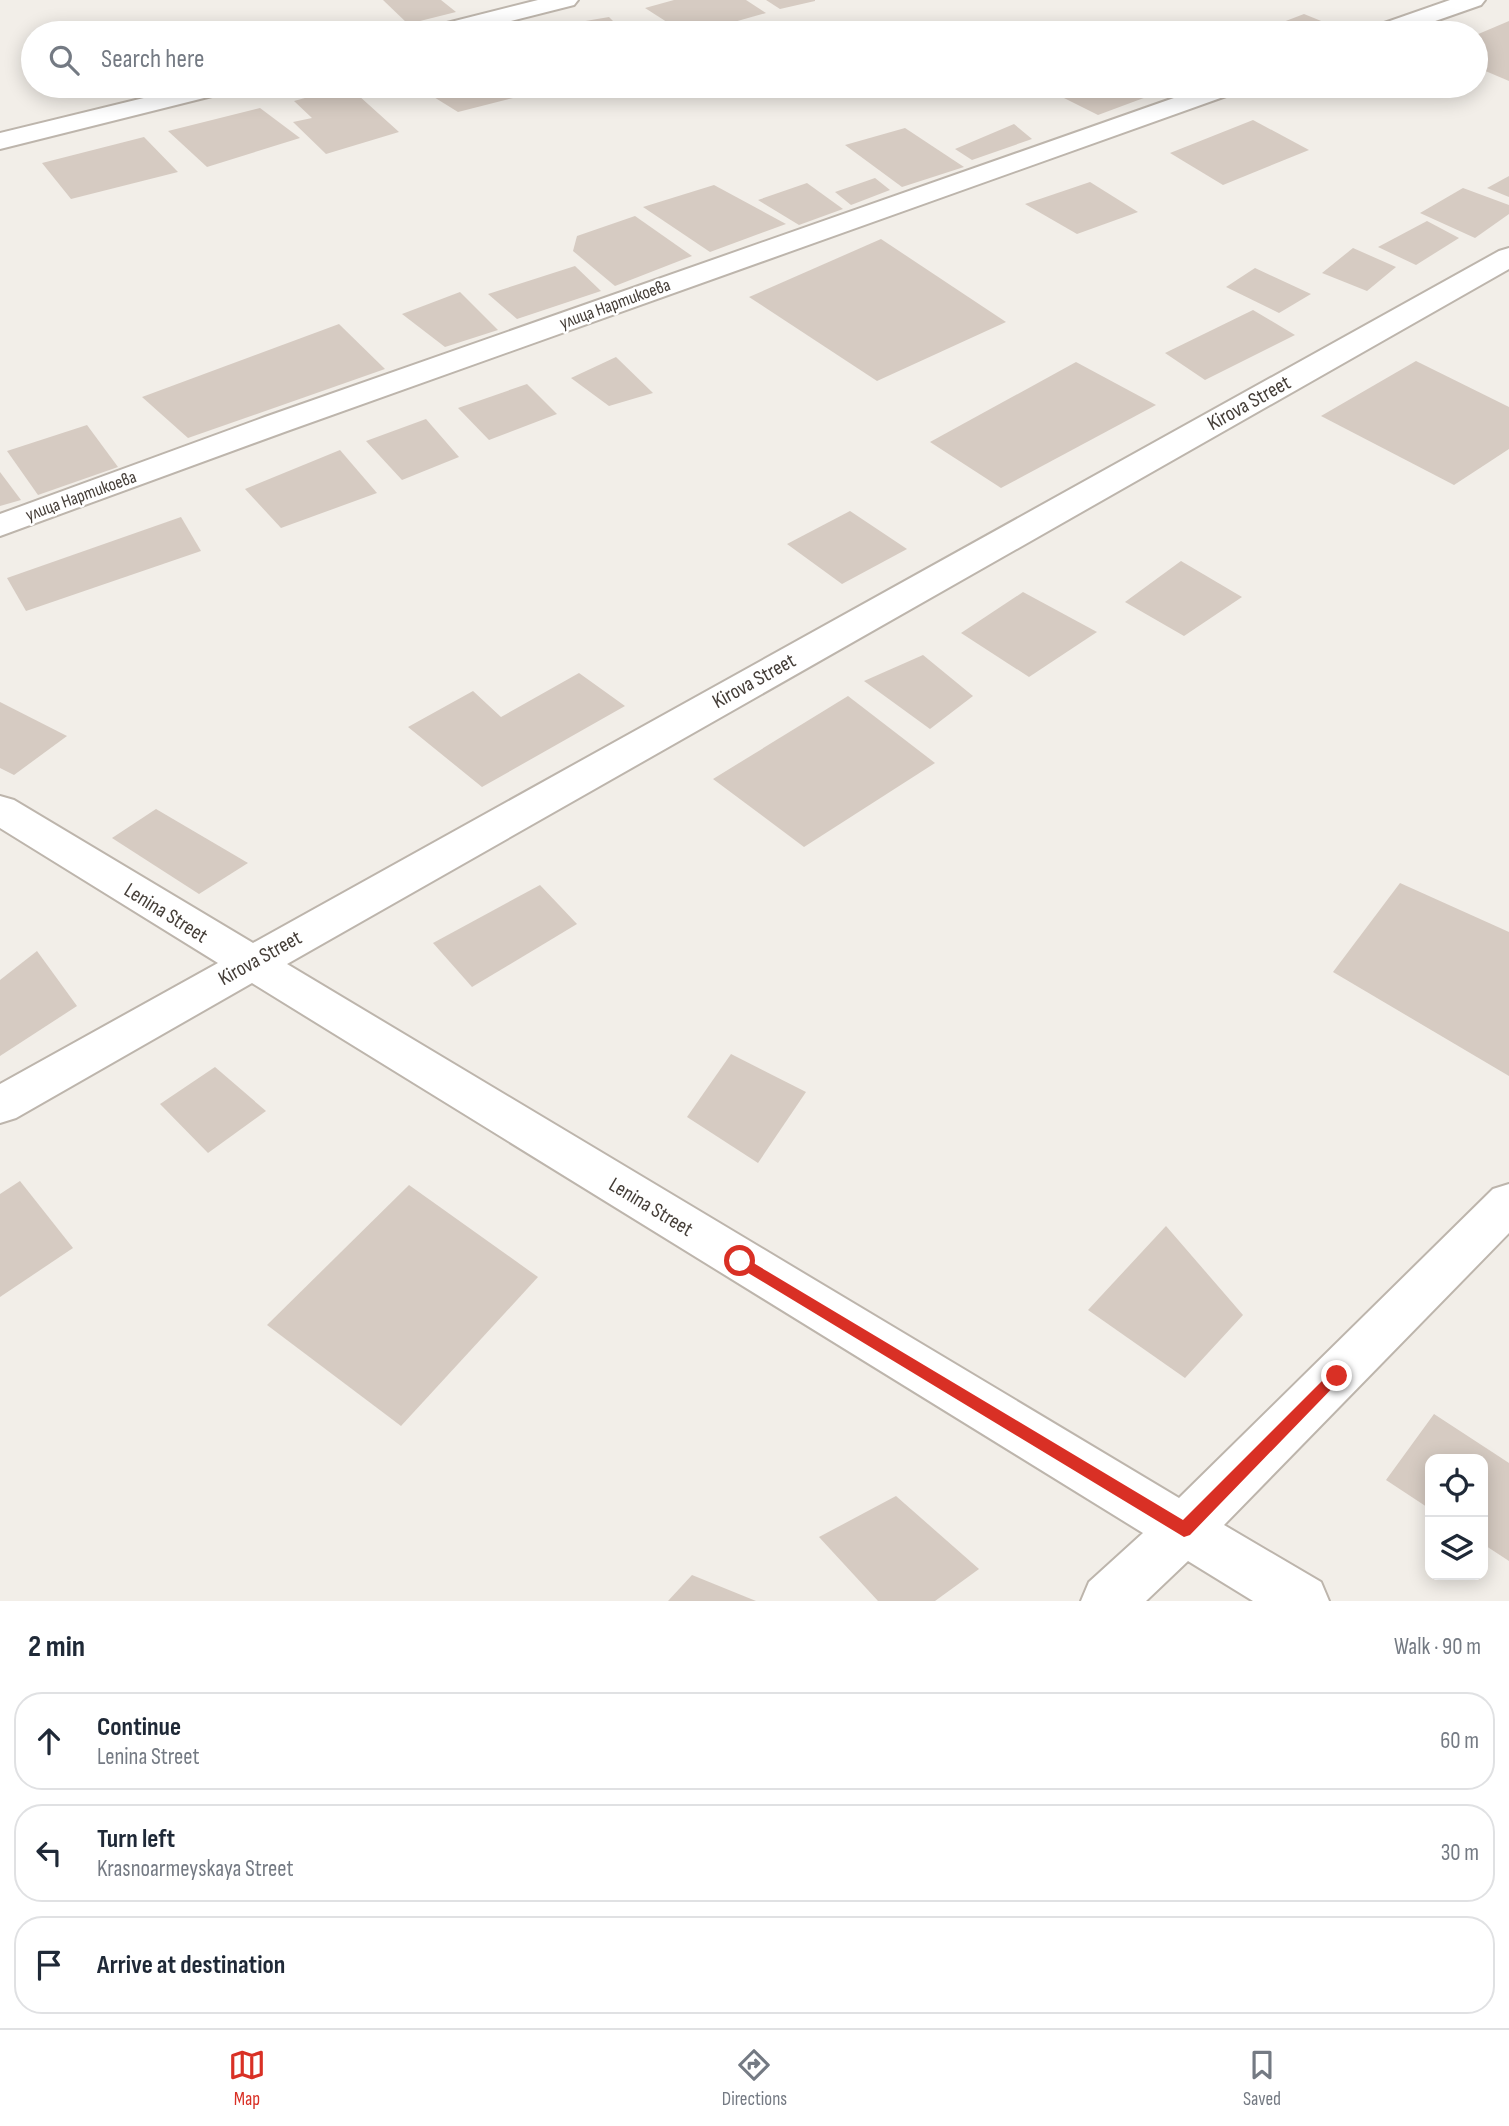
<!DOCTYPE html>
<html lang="en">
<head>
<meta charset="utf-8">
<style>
  body { margin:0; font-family:"Sofia Sans Condensed",sans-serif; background:#f2f2f3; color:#1f2937 }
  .controls { position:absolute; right:21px; bottom:21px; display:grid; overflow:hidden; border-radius:14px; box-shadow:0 4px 18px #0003 }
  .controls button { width:63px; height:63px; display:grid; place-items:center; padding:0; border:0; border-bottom:2px solid #e0e1e3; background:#fff; color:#1f2937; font:35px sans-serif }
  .stop { position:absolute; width:21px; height:21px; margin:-16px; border:5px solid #d93025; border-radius:50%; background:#fff }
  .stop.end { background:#d93025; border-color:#fff; box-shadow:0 2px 7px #0008 }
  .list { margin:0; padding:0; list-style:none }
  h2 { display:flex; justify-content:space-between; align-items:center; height:91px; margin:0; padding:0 28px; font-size:30px }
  h2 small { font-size:23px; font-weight:400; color:#747a83 }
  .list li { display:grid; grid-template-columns:46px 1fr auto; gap:21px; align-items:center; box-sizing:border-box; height:98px; margin:0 14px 14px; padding:0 14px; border:2px solid #e0e1e3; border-radius:28px }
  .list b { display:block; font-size:26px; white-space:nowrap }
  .list p { margin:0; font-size:23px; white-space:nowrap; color:#747a83 }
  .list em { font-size:23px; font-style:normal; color:#747a83 }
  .icon { flex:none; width:38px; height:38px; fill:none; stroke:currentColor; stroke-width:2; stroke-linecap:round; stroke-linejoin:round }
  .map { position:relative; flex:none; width:1509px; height:1601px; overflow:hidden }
  .search { position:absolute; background:#fff; box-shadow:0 4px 18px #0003; left:21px; right:21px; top:21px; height:77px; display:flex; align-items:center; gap:18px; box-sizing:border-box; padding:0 24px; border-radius:38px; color:#747a83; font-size:26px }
  .sheet { height:427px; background:#fff }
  nav { display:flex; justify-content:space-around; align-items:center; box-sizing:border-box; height:98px; border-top:2px solid #e0e1e3; background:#fff; font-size:19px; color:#747a83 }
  nav a { display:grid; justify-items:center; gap:4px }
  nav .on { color:#d93025 }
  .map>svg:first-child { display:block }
  .building { fill:#d6cbc2 }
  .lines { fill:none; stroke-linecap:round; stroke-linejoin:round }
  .minor-casing { stroke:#bdb5ac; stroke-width:4 }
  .minor { fill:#fff; fill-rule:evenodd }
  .route { fill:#d93025 }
  .labels { text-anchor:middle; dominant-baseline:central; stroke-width:5; stroke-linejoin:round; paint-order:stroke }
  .far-street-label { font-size:18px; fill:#453e38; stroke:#fff }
  .street-label { font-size:21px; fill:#453e38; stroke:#fff }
</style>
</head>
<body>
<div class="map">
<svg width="1509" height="1601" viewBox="0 0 1509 1601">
  <rect width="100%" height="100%" fill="#f2eee8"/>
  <g class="building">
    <polygon points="383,0 441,0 456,12 408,24"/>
    <polygon points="674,0 746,0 766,13 695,33 684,33 645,8"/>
    <polygon points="766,0 815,0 815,1 780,9"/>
    <polygon points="1304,14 1336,27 1317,33 1254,33"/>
    <polygon points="609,17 625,33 556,33 550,27"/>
    <polygon points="1509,21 1509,81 1476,67 1476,35"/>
    <polygon points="348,86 399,132 326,154 293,122 312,118 294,101"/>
    <polygon points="416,86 557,86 557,87 458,112"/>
    <polygon points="1075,86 1176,86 1098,115 1056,94"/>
    <polygon points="260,108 300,138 207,167 168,131"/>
    <polygon points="1253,120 1309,150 1223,185 1170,153"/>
    <polygon points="1014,124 1032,139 972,160 955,149"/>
    <polygon points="905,128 964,167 902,187 845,145"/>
    <polygon points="144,137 178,172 71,199 42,163"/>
    <polygon points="1509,176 1509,197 1487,188"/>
    <polygon points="875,178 890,190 851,205 835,192"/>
    <polygon points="1090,182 1138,212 1077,234 1025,204"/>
    <polygon points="807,183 843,209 799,225 758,200"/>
    <polygon points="714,185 786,224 710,252 643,207"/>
    <polygon points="1463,188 1509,205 1509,214 1475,238 1420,213"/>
    <polygon points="635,216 692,256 615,286 573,251 577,236"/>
    <polygon points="1427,221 1459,238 1416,265 1378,247"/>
    <polygon points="881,239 1006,322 877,381 749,297"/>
    <polygon points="1353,248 1396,267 1367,291 1322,273"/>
    <polygon points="575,266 601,291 517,319 488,294"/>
    <polygon points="1255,268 1311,294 1279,313 1226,287"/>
    <polygon points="460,292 498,330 445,347 402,314"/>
    <polygon points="1253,310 1295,335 1205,380 1165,353"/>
    <polygon points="339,324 385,369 188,438 142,397"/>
    <polygon points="616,357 653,393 609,406 571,378"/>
    <polygon points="1416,361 1509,407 1509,449 1454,485 1321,416"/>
    <polygon points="1076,362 1156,405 1001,488 930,442"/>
    <polygon points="527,384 557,414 489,440 458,408"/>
    <polygon points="426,419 459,457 402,480 366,441"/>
    <polygon points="87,425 118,467 38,495 7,451"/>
    <polygon points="340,450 377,493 281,528 245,489"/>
    <polygon points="0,472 21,500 0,506"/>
    <polygon points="850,511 907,549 842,584 787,544"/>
    <polygon points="181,517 201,551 26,611 7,578"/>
    <polygon points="1181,561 1242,597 1184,636 1125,602"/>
    <polygon points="1023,592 1097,632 1029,677 961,633"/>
    <polygon points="923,655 973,696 930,729 864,681"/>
    <polygon points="579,673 625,706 482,787 408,727 473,691 501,717"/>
    <polygon points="848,696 935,763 804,847 713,779"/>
    <polygon points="0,702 67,736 14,775 0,768"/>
    <polygon points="156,809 248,863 199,894 112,838"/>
    <polygon points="1400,883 1509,932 1509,1076 1333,972"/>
    <polygon points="540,885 577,924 472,987 433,943"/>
    <polygon points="37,951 77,1006 0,1056 0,980"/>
    <polygon points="731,1054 806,1092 758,1163 687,1117"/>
    <polygon points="215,1067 266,1111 208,1153 160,1104"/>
    <polygon points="20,1181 73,1248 0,1297 0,1194"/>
    <polygon points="409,1185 538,1277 401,1426 267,1325"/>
    <polygon points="1166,1226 1243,1315 1185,1378 1088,1310"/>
    <polygon points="1434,1414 1509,1463 1509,1561 1483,1544 1483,1459 1430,1459 1430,1509 1386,1480"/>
    <polygon points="896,1496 979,1569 935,1601 878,1601 819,1537"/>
    <polygon points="692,1575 756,1601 668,1601"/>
  </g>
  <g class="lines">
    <defs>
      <g id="minor">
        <polygon points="538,0 578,0 574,5 464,33 424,33 427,28"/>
        <polygon points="1450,0 1485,0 1481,5 1401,33 1367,33 1370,28"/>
        <polygon points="193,86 236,86 232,91 0,149 0,133"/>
        <polygon points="1208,86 1244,86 1240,91 287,431 0,536 0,514 265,417"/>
        <polygon points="1509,248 1509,269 287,964 1179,1498 1493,1189 1509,1184 1509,1233 1224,1525 1321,1582 1329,1601 1253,1601 1188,1561 1146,1601 1081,1601 1089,1582 1143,1533 252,983 16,1118 0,1123 0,1084 218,963 0,828 0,796 14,800 253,943 1499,251"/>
      </g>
    </defs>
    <use href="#minor" class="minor-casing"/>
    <use href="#minor" class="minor"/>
  </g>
  <polygon class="route" points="740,1255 1183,1520 1332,1371 1342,1371 1344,1376 1190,1535 1184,1537 735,1265 735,1257"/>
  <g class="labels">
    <g class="far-street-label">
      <text transform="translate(615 304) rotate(-20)">улица Нартикоева</text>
      <text transform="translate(81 496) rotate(-20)">улица Нартикоева</text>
    </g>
    <g class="street-label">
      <text transform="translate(1249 403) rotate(-29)">Kirova Street</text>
      <text transform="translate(754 681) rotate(-29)">Kirova Street</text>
      <text transform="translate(166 913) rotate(32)">Lenina Street</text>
      <text transform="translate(260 958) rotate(-29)">Kirova Street</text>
      <text transform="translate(651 1207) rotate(31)">Lenina Street</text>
    </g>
  </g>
</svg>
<div class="controls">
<button><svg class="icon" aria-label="locate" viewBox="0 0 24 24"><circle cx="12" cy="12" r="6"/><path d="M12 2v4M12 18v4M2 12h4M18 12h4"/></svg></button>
<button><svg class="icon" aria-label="layers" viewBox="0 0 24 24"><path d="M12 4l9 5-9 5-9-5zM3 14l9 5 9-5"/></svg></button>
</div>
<div class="stop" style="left:740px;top:1261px"></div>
<div class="stop end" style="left:1337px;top:1376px"></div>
<div class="search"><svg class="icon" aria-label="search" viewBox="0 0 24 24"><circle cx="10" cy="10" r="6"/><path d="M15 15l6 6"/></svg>Search here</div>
</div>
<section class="sheet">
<h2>2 min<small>Walk · 90 m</small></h2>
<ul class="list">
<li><svg class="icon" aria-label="ahead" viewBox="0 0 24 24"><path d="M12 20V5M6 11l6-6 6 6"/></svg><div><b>Continue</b><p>Lenina Street</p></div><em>60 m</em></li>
<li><svg class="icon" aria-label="left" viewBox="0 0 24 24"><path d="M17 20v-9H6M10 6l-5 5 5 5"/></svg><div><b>Turn left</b><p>Krasnoarmeyskaya Street</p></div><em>30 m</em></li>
<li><svg class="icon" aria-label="arrive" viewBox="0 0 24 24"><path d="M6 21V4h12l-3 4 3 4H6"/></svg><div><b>Arrive at destination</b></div></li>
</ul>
</section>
<nav>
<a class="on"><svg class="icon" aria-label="map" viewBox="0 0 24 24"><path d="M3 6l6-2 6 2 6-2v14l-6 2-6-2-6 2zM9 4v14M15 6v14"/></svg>Map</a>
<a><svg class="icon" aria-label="directions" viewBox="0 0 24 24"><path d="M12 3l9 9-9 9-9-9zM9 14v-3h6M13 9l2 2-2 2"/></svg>Directions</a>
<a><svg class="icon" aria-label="saved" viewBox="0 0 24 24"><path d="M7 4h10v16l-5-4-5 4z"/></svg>Saved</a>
</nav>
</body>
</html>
